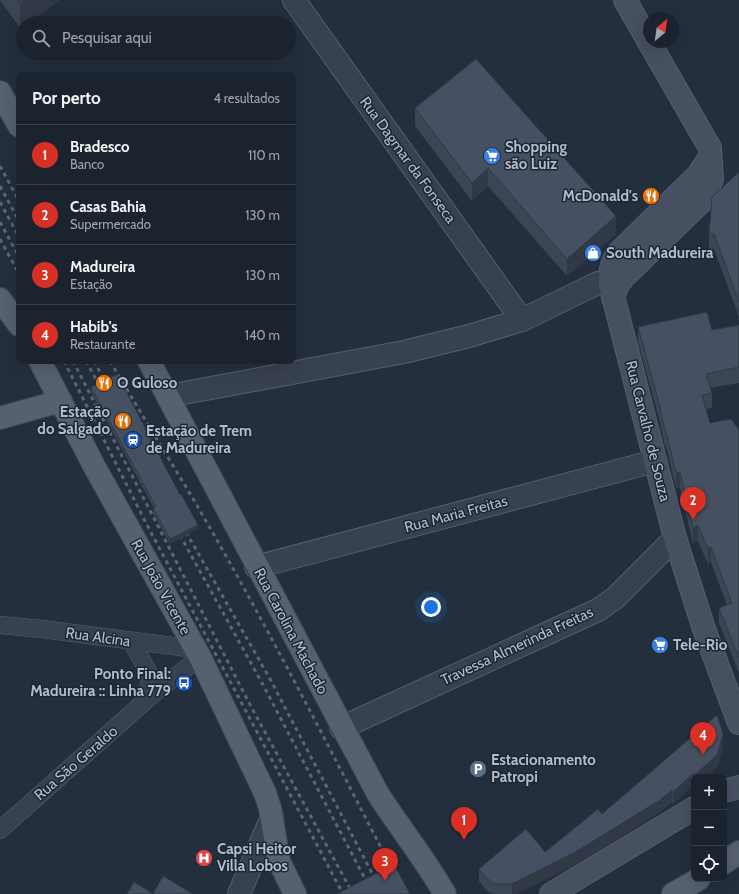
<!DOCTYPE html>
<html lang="pt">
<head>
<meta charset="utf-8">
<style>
  body { margin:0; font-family:Cabin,sans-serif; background:#242b36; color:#f1f3f6 }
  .controls { position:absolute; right:12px; bottom:12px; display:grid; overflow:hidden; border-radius:8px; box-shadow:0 4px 16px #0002 }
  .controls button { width:36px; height:36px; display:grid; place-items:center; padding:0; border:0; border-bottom:1px solid #39404a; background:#1b232e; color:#f1f3f6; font:20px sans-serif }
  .compass { position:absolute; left:643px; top:12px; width:36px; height:36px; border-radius:50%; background:#1b232e; box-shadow:0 4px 16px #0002; rotate:29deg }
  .you { position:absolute; left:431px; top:607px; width:14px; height:14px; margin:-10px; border:3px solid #fff; border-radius:50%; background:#1a73e8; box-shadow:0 0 0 6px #1a73e833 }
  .badge { display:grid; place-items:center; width:26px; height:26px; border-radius:50%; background:#d93025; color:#fff; font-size:13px; font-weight:700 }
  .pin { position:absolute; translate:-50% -33px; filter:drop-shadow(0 1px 2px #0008) }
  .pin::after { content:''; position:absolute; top:21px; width:14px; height:12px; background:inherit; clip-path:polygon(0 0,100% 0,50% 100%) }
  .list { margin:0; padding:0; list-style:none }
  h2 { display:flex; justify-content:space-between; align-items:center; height:52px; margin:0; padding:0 16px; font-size:17px }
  h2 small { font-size:13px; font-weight:400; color:#a0a4aa }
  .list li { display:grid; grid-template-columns:26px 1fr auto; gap:12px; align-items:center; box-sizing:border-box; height:60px; padding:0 16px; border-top:1px solid #39404a }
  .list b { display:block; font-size:15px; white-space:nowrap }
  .list p { margin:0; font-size:13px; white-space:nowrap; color:#a0a4aa }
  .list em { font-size:13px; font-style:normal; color:#a0a4aa }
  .icon { flex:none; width:22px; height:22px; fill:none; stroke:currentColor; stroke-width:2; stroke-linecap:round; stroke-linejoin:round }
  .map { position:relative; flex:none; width:739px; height:894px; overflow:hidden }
  .search { position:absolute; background:#1b232e; box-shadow:0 4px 16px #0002; left:16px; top:16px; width:280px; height:44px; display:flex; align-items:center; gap:10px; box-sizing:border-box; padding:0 14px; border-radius:22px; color:#a0a4aa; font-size:15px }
  .panel { position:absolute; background:#1b232e; box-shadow:0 4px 16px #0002; left:16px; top:72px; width:280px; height:292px; border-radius:8px }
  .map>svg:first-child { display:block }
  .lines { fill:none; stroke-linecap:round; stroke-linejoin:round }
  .minor-casing { stroke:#565f6c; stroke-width:18 }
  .tertiary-casing { stroke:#565f6c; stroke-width:24 }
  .secondary-casing { stroke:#565f6c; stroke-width:24 }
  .primary-casing { stroke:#414a57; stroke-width:24 }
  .minor { stroke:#38414e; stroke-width:17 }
  .tertiary { stroke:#38414e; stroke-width:22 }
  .secondary { stroke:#465061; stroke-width:22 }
  .primary { stroke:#56606e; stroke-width:22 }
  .rail { stroke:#5a6575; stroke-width:3; stroke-dasharray:4 4; stroke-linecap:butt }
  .wall { fill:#3b4654 }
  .shaded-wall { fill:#303945 }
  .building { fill:#455162; stroke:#303945 }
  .labels { text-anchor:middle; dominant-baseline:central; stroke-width:3; stroke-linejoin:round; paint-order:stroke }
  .poi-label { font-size:15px; font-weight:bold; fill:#b4bcc9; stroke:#1d2633; text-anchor:start }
  .street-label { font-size:15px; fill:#b4bcc9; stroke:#1d2633 }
</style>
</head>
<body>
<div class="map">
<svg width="739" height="894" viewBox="0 0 739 894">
  <rect width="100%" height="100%" fill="#242f3e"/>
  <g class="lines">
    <defs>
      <g id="minor">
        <polyline points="0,625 42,629 196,649"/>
        <polyline points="131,641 148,671 151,696"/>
        <polyline points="0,830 151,696 200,657"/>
      </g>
      <g id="tertiary">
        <polyline points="294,0 522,320"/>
        <polyline points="168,396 404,352 469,336 522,320 598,283 610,284"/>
        <polyline points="256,567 655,461"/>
        <polyline points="341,728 598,610 615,598 675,538"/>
        <polyline points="239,894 272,817"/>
      </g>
      <g id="secondary">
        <polyline points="625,0 649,42"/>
        <path d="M710,157L698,175L618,253C611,263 610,272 610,284L675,538L704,629L739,723"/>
        <polyline points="613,298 618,284 624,277 699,204 704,198 712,179 710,148 649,42"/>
        <polyline points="724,791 739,787"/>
        <polyline points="551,894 694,808"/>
      </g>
      <g id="primary">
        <polyline points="0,92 19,126"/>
        <polyline points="0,299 19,325"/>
        <polyline points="40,361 93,464 200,657 265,793 270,808 279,861 295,894"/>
        <path d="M149,361L378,794C400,828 425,859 445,894"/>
        <polyline points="0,418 61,401"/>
        <polyline points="724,863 739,852"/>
        <polyline points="673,894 699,879"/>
      </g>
    </defs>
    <use href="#minor" class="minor-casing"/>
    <use href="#tertiary" class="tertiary-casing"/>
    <use href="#secondary" class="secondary-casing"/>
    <use href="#primary" class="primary-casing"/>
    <use href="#minor" class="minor"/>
    <use href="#tertiary" class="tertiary"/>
    <use href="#secondary" class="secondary"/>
    <use href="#primary" class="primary"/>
    <g class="rail">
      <polyline points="0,166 19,201"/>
      <polyline points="0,186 19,221"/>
      <polyline points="0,202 19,237"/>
      <polyline points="0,222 19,257"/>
      <polyline points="0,239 19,274"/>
      <polyline points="64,361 146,523 343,894"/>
      <polyline points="73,361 247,699 353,894"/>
      <polyline points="86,361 103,392"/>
      <polyline points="94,361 109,389"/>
      <path d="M110,361C137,407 165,452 192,497C268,626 336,761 405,894"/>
      <polyline points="182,525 270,679 383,894"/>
      <polyline points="176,528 262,683 373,894"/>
    </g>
  </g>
  <g class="wall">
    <polygon points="0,0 59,0 28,23 23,23 23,27 20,28"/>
    <polygon points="415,108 616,234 567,276 488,186 472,201 415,126"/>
    <polygon points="739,172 739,317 714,249 709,249 709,234"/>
    <polygon points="739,325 739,383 710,388 712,393 712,408 706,409 710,423 739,430 739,673 719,623 719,608 727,605 711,562 708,564 698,541 693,543 680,488 676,488 666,446 665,447 659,418 638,342 638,327 712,330"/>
    <polygon points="91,387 180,495 198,529 170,544 153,513 153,508 154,508 91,392"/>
    <polygon points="723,747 717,767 706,777 694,777 694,785 673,804 672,802 660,812 577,864 515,894 492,894 486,890 479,881 479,869 545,852 602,814"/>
  </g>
  <g class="shaded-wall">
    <polygon points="24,0 59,0 28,23 23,23 23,27 20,28 20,3"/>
    <polygon points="488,168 488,186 472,201 472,183"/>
    <polygon points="616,216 616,234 567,276 567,259"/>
    <polygon points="680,472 680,488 676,488 676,473"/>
    <polygon points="198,525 198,529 170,544 170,539"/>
    <polygon points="698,525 698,541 693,543 693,528"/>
    <polygon points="711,547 711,562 708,564 708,548"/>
    <polygon points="723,734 723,747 717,767 706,777 695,777 695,775"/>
    <polygon points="694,773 694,785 673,804 673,792"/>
    <polygon points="672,790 672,802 660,812 577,864 515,894 512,894 512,884"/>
  </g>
  <g class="building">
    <polygon points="18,0 24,0 20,3"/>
    <polygon points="476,59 616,216 567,259 488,168 472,183 415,108"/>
    <polygon points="739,172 739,302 714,234 709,234 712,197"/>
    <polygon points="707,312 712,330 739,325 739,367 706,374 712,393 702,395 710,423 731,419 739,430 739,658 719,608 732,603 711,547 708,548 698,525 693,528 680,472 676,473 666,431 665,431 659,403 638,327"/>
    <polygon points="117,374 180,495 181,494 198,525 170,539 153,508 156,507 91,387"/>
    <polygon points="717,715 723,734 717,755 695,775 694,773 673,792 672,790 660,800 577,851 512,884 496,884 486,878 479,869 526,829 545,852 598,809 602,814"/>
    <polygon points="394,864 410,894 337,894"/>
    <polygon points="163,876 193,894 127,894 134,882 153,894"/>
  </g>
  <defs>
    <symbol id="supermarket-disc" viewBox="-11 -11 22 22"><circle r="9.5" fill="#3f7fe0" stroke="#1d2633"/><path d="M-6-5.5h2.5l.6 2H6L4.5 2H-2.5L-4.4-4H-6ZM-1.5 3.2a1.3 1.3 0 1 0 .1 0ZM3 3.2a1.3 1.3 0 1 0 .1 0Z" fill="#fff"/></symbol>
    <symbol id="restaurant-disc" viewBox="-11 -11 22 22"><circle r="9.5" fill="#e8710a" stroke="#1d2633"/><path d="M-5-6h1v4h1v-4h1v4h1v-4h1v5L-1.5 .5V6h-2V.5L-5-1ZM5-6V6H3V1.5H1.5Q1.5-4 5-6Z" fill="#fff"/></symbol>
    <symbol id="shop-disc" viewBox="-11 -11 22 22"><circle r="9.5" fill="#3f7fe0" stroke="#1d2633"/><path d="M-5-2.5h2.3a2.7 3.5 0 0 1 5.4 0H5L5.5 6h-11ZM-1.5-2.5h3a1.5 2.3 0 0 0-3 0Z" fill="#fff"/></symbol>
    <symbol id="station-disc" viewBox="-11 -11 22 22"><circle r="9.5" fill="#1a4fb4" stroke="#1d2633"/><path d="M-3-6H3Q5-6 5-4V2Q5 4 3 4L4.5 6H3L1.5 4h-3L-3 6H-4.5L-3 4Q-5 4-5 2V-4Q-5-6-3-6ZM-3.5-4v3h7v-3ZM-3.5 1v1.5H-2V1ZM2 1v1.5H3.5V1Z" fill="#fff"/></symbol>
    <symbol id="bus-disc" viewBox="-11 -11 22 22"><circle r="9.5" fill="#1a4fb4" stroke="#1d2633"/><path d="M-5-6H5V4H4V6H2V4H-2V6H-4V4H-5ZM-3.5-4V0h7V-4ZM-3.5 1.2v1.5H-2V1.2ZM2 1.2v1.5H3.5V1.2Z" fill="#fff"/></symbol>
    <symbol id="parking-disc" viewBox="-11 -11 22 22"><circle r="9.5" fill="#5c6f8a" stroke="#1d2633"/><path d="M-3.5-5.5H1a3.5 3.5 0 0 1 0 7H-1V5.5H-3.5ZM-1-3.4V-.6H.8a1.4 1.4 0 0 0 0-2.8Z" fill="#fff"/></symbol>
    <symbol id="hospital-disc" viewBox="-11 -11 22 22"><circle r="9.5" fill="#e0444e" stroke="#1d2633"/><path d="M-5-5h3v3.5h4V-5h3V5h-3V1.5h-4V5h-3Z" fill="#fff"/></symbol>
  </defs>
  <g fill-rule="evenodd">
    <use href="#supermarket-disc" x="482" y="146" width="20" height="20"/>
    <use href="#restaurant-disc" x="641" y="186" width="20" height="20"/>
    <use href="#shop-disc" x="583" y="243" width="20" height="20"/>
    <use href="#restaurant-disc" x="94" y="373" width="20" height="20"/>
    <use href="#restaurant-disc" x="113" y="411" width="20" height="20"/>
    <use href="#station-disc" x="123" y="430" width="20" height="20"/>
    <use href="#supermarket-disc" x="650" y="635" width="20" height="20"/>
    <use href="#bus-disc" x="174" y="673" width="20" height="20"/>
    <use href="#parking-disc" x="468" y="759" width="20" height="20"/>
    <use href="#hospital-disc" x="194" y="848" width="20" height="20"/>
  </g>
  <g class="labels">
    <g class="poi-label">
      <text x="505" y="147">Shopping<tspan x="505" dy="17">são Luiz</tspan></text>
      <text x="638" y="196" text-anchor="end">McDonald's</text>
      <text x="606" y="253">South Madureira</text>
      <text x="117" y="383">O Guloso</text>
      <text x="110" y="412" text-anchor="end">Estação<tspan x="110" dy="17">do Salgado</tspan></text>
      <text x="146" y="431">Estação de Trem<tspan x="146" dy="17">de Madureira</tspan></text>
      <text x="673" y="645">Tele-Rio</text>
      <text x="171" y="674" text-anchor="end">Ponto Final:<tspan x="171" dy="17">Madureira :: Linha 779</tspan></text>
      <text x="491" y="760">Estacionamento<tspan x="491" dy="17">Patropi</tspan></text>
      <text x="217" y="849">Capsi Heitor<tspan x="217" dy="17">Villa Lobos</tspan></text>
    </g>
    <g class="street-label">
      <text transform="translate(408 160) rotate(54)">Rua Dagmar da Fonseca</text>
      <text transform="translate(648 431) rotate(76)">Rua Carvalho de Souza</text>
      <text transform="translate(456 514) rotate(-15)">Rua Maria Freitas</text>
      <text transform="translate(161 587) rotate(61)">Rua João Vicente</text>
      <text transform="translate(291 631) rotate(62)">Rua Carolina Machado</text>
      <text transform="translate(98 637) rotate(8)">Rua Alcina</text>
      <text transform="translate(517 646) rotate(-25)">Travessa Almerinda Freitas</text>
      <text transform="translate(76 763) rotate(-41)">Rua São Geraldo</text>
    </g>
  </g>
</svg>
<div class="controls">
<button>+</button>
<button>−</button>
<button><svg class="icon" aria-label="locate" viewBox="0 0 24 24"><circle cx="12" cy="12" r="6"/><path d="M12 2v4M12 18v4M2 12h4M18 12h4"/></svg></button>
</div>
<svg class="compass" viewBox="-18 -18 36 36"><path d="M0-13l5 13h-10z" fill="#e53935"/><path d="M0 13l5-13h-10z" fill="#a0a4aa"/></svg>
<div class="you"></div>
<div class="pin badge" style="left:464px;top:840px">1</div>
<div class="pin badge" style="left:693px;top:520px">2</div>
<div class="pin badge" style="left:385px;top:881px">3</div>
<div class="pin badge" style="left:703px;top:755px">4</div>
<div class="search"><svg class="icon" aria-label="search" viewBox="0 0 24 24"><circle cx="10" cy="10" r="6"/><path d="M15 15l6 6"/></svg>Pesquisar aqui</div>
<section class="panel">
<h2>Por perto<small>4 resultados</small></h2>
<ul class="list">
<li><span class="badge">1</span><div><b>Bradesco</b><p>Banco</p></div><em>110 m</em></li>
<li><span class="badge">2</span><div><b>Casas Bahia</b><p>Supermercado</p></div><em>130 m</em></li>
<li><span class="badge">3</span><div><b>Madureira</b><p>Estação</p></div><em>130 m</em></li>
<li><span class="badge">4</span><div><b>Habib's</b><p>Restaurante</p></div><em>140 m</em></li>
</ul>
</section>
</div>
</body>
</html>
